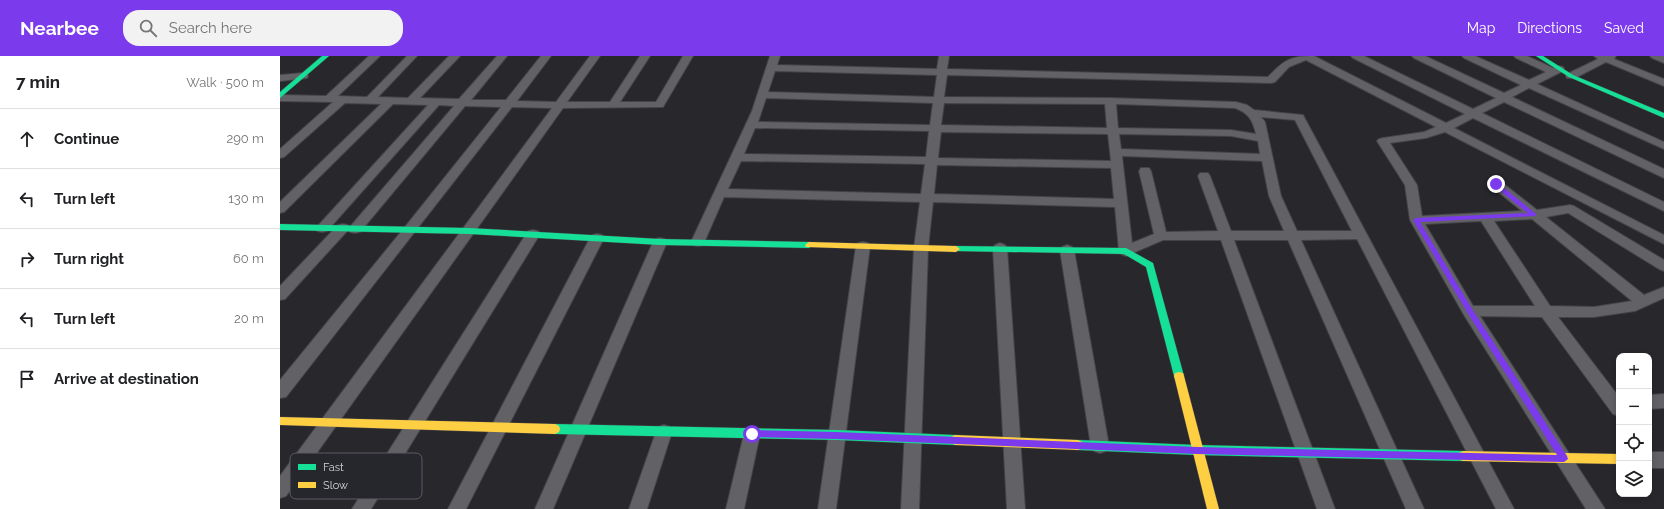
<!DOCTYPE html>
<html lang="en">
<head>
<meta charset="utf-8">
<style>
  body { margin:0; font-family:Raleway,sans-serif; background:#f2f2f2; color:#202124 }
  .controls { position:absolute; right:12px; bottom:12px; display:grid; overflow:hidden; border-radius:8px; box-shadow:0 2px 6px #0003 }
  .controls button { width:36px; height:36px; display:grid; place-items:center; padding:0; border:0; border-bottom:1px solid #e0e0e0; background:#fff; color:#202124; font:20px sans-serif }
  .stop { position:absolute; width:12px; height:12px; margin:-9px; border:3px solid #7c3aed; border-radius:50%; background:#fff }
  .stop.end { background:#7c3aed; border-color:#fff; box-shadow:0 1px 4px #0008 }
  .list { margin:0; padding:0; list-style:none }
  h2 { display:flex; justify-content:space-between; align-items:center; height:52px; margin:0; padding:0 16px; font-size:17px }
  h2 small { font-size:13px; font-weight:400; color:#757577 }
  .list li { display:grid; grid-template-columns:26px 1fr auto; gap:12px; align-items:center; box-sizing:border-box; height:60px; padding:0 16px; border-top:1px solid #e0e0e0 }
  .list b { display:block; font-size:15px; white-space:nowrap }
  .list em { font-size:13px; font-style:normal; color:#757577 }
  .icon { flex:none; width:22px; height:22px; fill:none; stroke:currentColor; stroke-width:2; stroke-linecap:round; stroke-linejoin:round }
  .map { position:relative; flex:none; width:1384px; height:453px; overflow:hidden }
  header { display:flex; align-items:center; gap:24px; box-sizing:border-box; height:56px; padding:0 20px; background:#7c3aed; color:#fff }
  header strong { font-size:19px }
  nav { display:flex; gap:22px; margin-inline-start:auto; font-size:14px }
  .search { width:280px; height:36px; background:#f2f2f2; display:flex; align-items:center; gap:10px; box-sizing:border-box; padding:0 14px; border-radius:16px; color:#757577; font-size:15px }
  main { display:flex }
  aside { flex:1; background:#fff }
  .map>svg:first-child { display:block }
  .lines { fill:none; stroke-linecap:round; stroke-linejoin:round }
  .street-casing { stroke:#444448; stroke-width:2 }
  .fast-casing { stroke:#444448; stroke-width:1 }
  .slow-casing { stroke:#444448; stroke-width:1 }
  .street { fill:#626266; fill-rule:evenodd }
  .fast { fill:#16e098; fill-rule:evenodd }
  .slow { fill:#ffcf43; fill-rule:evenodd }
  .route { fill:#7c3aed }
  .key { fill:#26262d; stroke:#5a5a61; stroke-width:1 }
  .key-label { font-size:11px; fill:#d4d4d9 }
</style>
</head>
<body>
<header>
<strong>Nearbee</strong>
<div class="search"><svg class="icon" aria-label="search" viewBox="0 0 24 24"><circle cx="10" cy="10" r="6"/><path d="M15 15l6 6"/></svg>Search here</div>
<nav><a>Map</a><a>Directions</a><a>Saved</a></nav>
</header>
<main>
<aside>
<h2>7 min<small>Walk · 500 m</small></h2>
<ul class="list">
<li><svg class="icon" aria-label="ahead" viewBox="0 0 24 24"><path d="M12 20V5M6 11l6-6 6 6"/></svg><div><b>Continue</b></div><em>290 m</em></li>
<li><svg class="icon" aria-label="left" viewBox="0 0 24 24"><path d="M17 20v-9H6M10 6l-5 5 5 5"/></svg><div><b>Turn left</b></div><em>130 m</em></li>
<li><svg class="icon" aria-label="right" viewBox="0 0 24 24"><path d="M7 20v-9h11M14 6l5 5-5 5"/></svg><div><b>Turn right</b></div><em>60 m</em></li>
<li><svg class="icon" aria-label="left" viewBox="0 0 24 24"><path d="M17 20v-9H6M10 6l-5 5 5 5"/></svg><div><b>Turn left</b></div><em>20 m</em></li>
<li><svg class="icon" aria-label="arrive" viewBox="0 0 24 24"><path d="M6 21V4h12l-3 4 3 4H6"/></svg><div><b>Arrive at destination</b></div></li>
</ul>
</aside>
<div class="map">
<svg width="1384" height="453" viewBox="0 0 1384 453">
  <rect width="100%" height="100%" fill="#27272c"/>
  <g class="lines">
    <defs>
      <g id="street">
        <polygon points="89,0 100,0 58,40 87,41 127,0 137,0 98,41 128,42 169,0 180,0 140,42 179,43 217,0 227,0 191,44 226,44 261,0 271,0 237,45 276,46 310,0 320,0 287,46 330,46 360,0 370,0 340,46 376,46 403,0 413,0 383,51 283,52 6,440 0,442 0,420 272,52 232,51 6,341 0,342 0,324 125,171 221,51 185,50 80,176 75,177 70,176 69,173 5,243 0,244 0,230 58,169 63,168 68,169 69,172 174,50 159,49 47,175 42,176 37,175 36,172 148,49 113,48 4,156 0,157 0,146 101,48 65,47 4,101 0,102 0,93 53,46 0,45 0,39 46,40"/>
        <path d="M490,0H500L497,9L657,13L659,0H669L667,13L988,21C1004,4 1010,0 1034,0L1166,67L1185,58L1073,2L1071,0H1084L1193,53L1216,42L1134,2L1132,0H1145L1224,37L1241,29L1184,2L1182,0H1195L1249,24L1266,16L1236,2L1234,0H1247L1273,12L1279,10L1283,11L1284,13L1283,15L1257,28L1384,86V93L1249,32L1232,41L1384,113V122L1224,46L1202,57L1384,146V155L1193,62L1174,72L1384,179V188L1165,76L1146,82L1110,87L1137,129L1142,160L1242,155L1212,131L1210,128L1212,125H1220L1257,154L1290,149L1294,150L1384,204V215L1379,213L1288,157L1266,161L1364,239L1384,231V242L1355,255L1314,261H1278L1339,341V360L1333,358L1262,261L1200,260L1325,453H1306L1184,259L1130,164L1125,129L1097,85L1099,83L1103,82L1144,76L1156,71L1026,4L1009,11L995,26L991,27L667,19L664,41L830,42L956,46L967,49L974,54L1023,59L1234,453H1216L1077,183L1021,184L1144,453H1126L1008,184H954L1055,453H1037L941,184H883L846,200L841,198L839,195L835,151L653,146L648,192L639,453H621L634,192L640,146L444,141L423,189L418,190L413,189L411,186L472,55ZM495,15L657,19L654,41L488,36ZM486,42L653,47L650,69L478,66ZM664,47L825,48L827,72L661,69ZM836,48L955,52C969,57 973,65 976,78L951,74L838,72ZM981,61L1015,64L1072,175H1017L1001,140L985,66ZM475,72L649,75L646,101L464,98ZM661,76L828,78L831,105L658,102ZM839,78L951,80L978,85L980,98L841,93ZM842,100L982,105L989,140L1004,175H951L930,120L928,117H920L918,120L938,175L886,176L871,115L869,112H861L859,115L874,178L852,187ZM461,105L645,108L641,138L448,133ZM657,109L831,112L834,143L654,138ZM1252,163L1352,245L1314,251L1270,250L1214,165ZM1201,165L1255,250H1193L1145,168Z"/>
        <polygon points="1314,0 1336,0 1334,3 1384,23 1384,30 1326,6 1295,22 1287,22 1286,20 1287,18 1318,3"/>
        <polygon points="1370,0 1384,0 1384,7 1372,2"/>
        <polygon points="23,17 27,18 28,20 27,22 0,25 0,19"/>
        <polygon points="253,174 258,175 260,178 91,453 72,453 248,175"/>
        <polygon points="317,178 322,179 324,182 186,453 168,453 310,182 312,179"/>
        <polygon points="380,182 385,183 387,186 273,453 255,453 373,186 375,183"/>
        <polygon points="583,186 588,187 590,190 556,453 538,453 576,190 578,187"/>
        <polygon points="720,187 725,189 727,192 745,453 727,453 713,192 715,189"/>
        <polygon points="787,189 792,191 794,194 829,390 826,395 820,397 814,395 811,390 780,194 782,191"/>
        <polygon points="1384,338 1384,352 1369,353 1369,339"/>
        <polygon points="384,369 390,371 392,376 367,453 349,453 376,376 378,371"/>
        <polygon points="472,371 478,373 480,378 464,453 446,453 464,378 466,373"/>
        <rect x="1369" y="396" width="15" height="16"/>
      </g>
      <g id="fast">
        <polygon points="42,0 49,0 0,42 0,36"/>
        <polygon points="1256,0 1263,0 1293,19 1384,57 1384,62 1289,21"/>
        <polygon points="0,168 189,172 380,183 529,186 533,189 529,192 380,189 189,178 0,174"/>
        <polygon points="676,190 846,192 873,207 904,320 903,323 899,324 895,323 894,320 866,211 844,198 673,195 672,193 673,191"/>
        <polygon points="275,368 557,374 675,379 679,381 680,384 679,387 675,389 557,384 275,378 271,376 270,373 271,370"/>
        <polygon points="798,384 917,389 1183,395 1187,397 1189,400 1187,403 1183,405 917,399 798,394 794,392 793,389 794,386"/>
      </g>
      <g id="slow">
        <polygon points="529,186 676,190 680,193 676,196 526,191 525,189"/>
        <polygon points="899,316 903,317 904,320 939,453 927,453 894,320 895,317"/>
        <polygon points="0,361 275,368 279,370 280,373 279,376 275,378 0,369"/>
        <polygon points="675,379 798,384 802,386 803,389 802,392 798,394 675,389 671,387 670,384 671,381"/>
        <polygon points="1183,395 1339,398 1339,408 1183,405 1179,403 1177,400 1179,397"/>
      </g>
    </defs>
    <use href="#street" class="street-casing"/>
    <use href="#fast" class="fast-casing"/>
    <use href="#slow" class="slow-casing"/>
    <use href="#street" class="street"/>
    <use href="#fast" class="fast"/>
    <use href="#slow" class="slow"/>
  </g>
  <polygon class="route" points="1214,127 1218,127 1256,158 1256,160 1140,166 1192,253 1287,400 1288,403 1284,406 917,398 556,383 472,381 468,378 472,374 556,376 917,391 1277,399 1187,256 1133,164 1136,162 1248,157 1214,130"/>
  <rect x="10" y="397" width="132" height="46" rx="6" class="key"/>
  <rect x="18" y="408" width="18" height="6" fill="#16e098"/>
  <rect x="18" y="426" width="18" height="6" fill="#ffcf43"/>
  <g class="key-label">
    <text x="43" y="415">Fast</text>
    <text x="43" y="433">Slow</text>
  </g>
</svg>
<div class="controls">
<button>+</button>
<button>−</button>
<button><svg class="icon" aria-label="locate" viewBox="0 0 24 24"><circle cx="12" cy="12" r="6"/><path d="M12 2v4M12 18v4M2 12h4M18 12h4"/></svg></button>
<button><svg class="icon" aria-label="layers" viewBox="0 0 24 24"><path d="M12 4l9 5-9 5-9-5zM3 14l9 5 9-5"/></svg></button>
</div>
<div class="stop" style="left:472px;top:378px"></div>
<div class="stop end" style="left:1216px;top:128px"></div>
</div>
</main>
</body>
</html>
